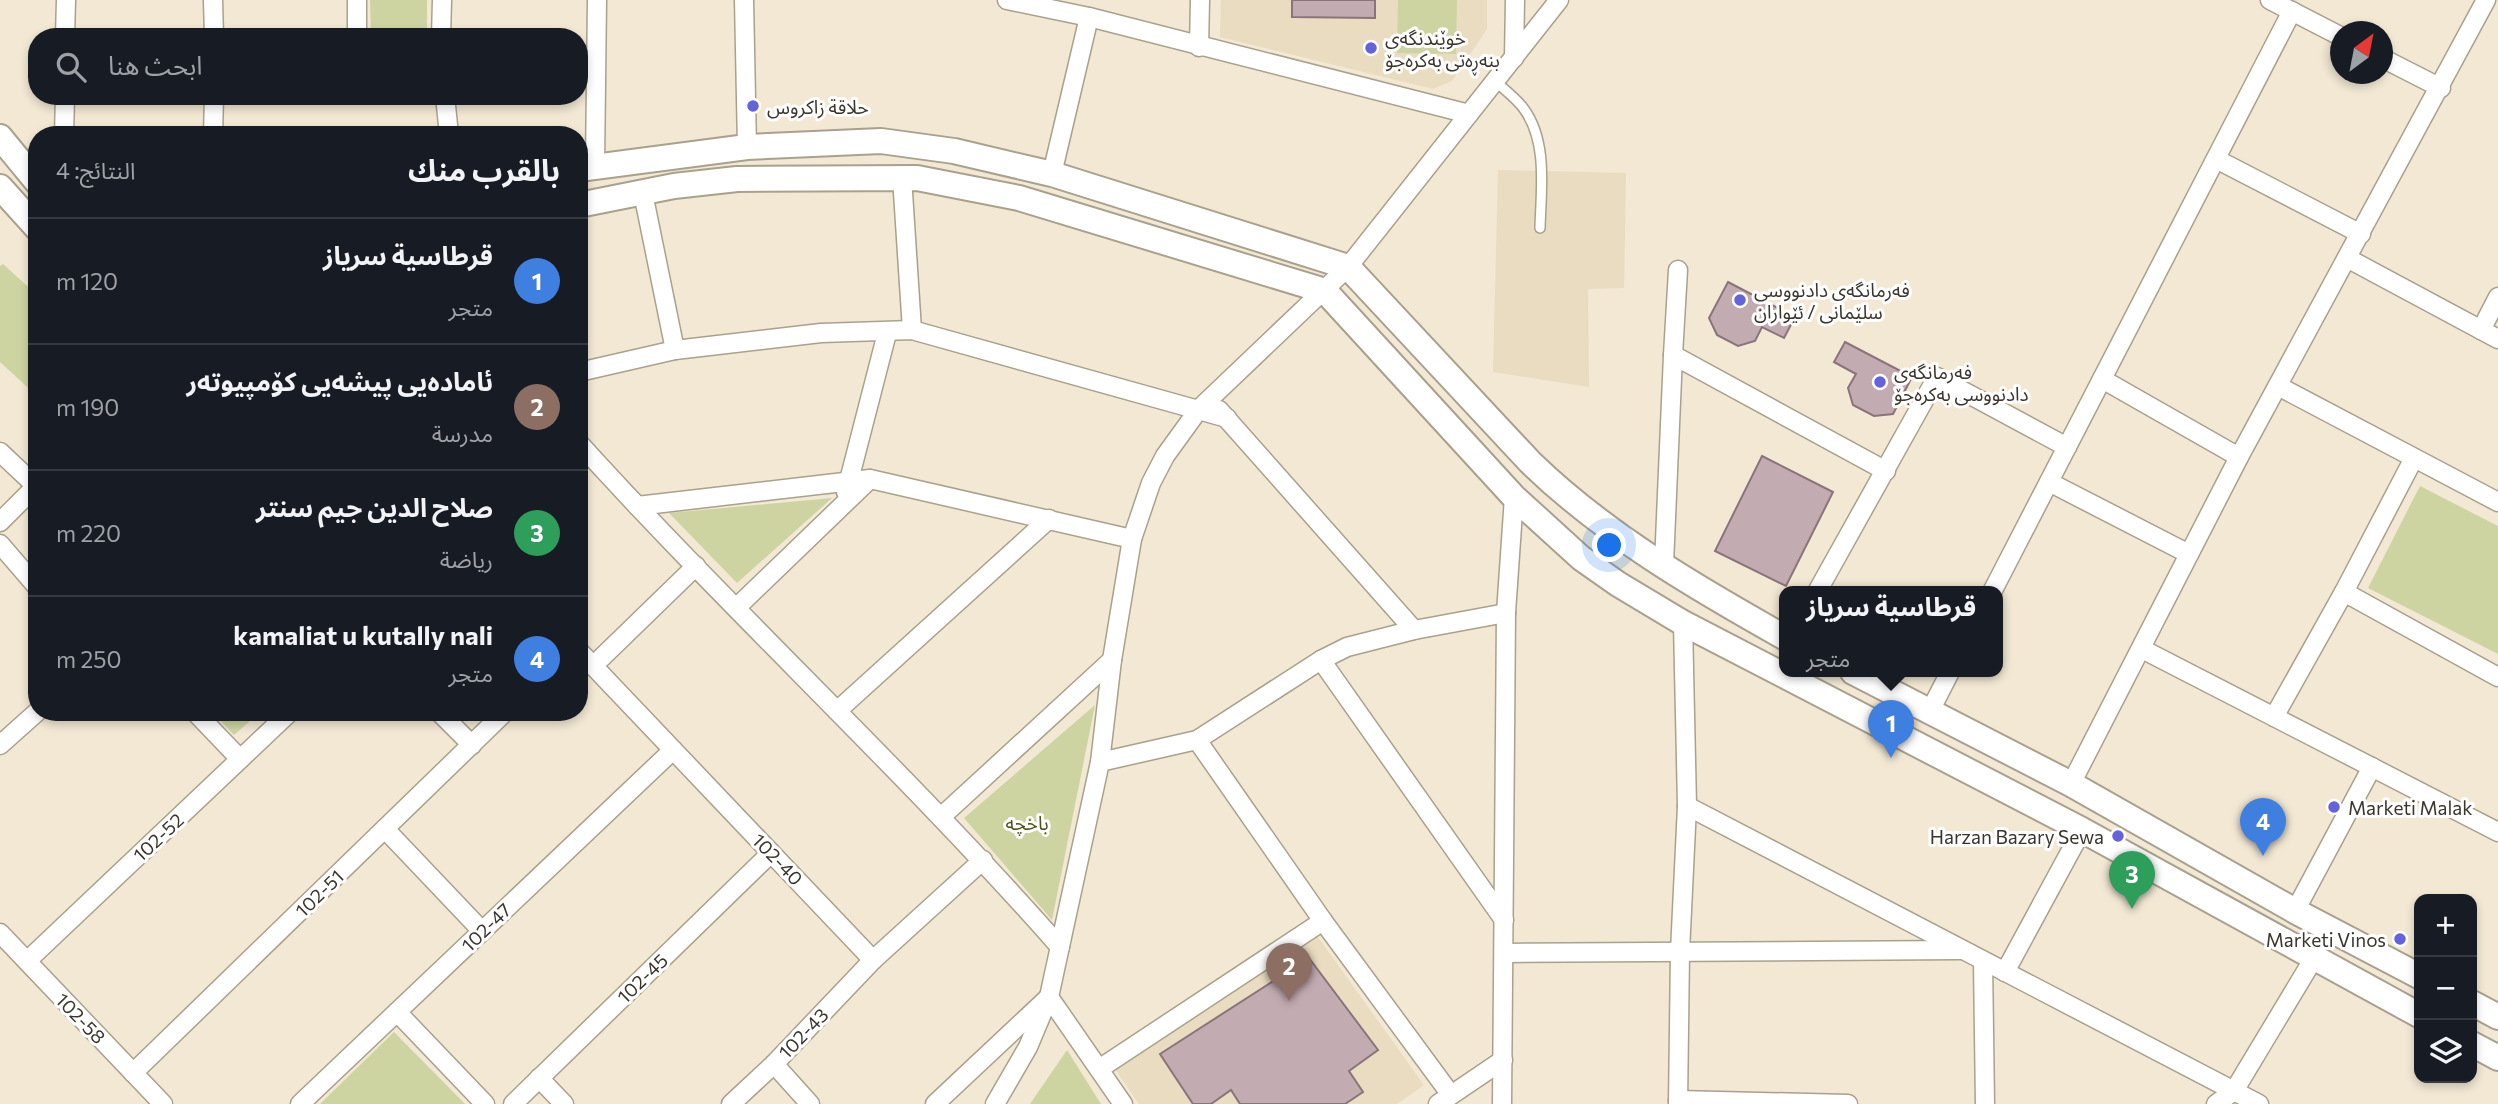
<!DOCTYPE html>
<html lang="ar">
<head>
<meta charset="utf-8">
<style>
  body { margin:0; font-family:Commissioner,"Noto Sans Arabic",sans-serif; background:#242831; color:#f1f3f6; direction:rtl }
  .controls { position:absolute; right:21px; bottom:21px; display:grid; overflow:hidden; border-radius:14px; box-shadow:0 4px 10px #0003 }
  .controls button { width:63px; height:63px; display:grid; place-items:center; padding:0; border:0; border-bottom:2px solid #363941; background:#171b24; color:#f1f3f6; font:35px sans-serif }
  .compass { position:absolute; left:2330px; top:21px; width:63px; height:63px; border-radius:50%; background:#171b24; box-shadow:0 4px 10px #0003; rotate:32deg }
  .you { position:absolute; left:1610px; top:546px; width:24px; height:24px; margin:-18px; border:5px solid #fff; border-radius:50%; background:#1a73e8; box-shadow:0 0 0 10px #1a73e833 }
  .badge { display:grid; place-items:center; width:46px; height:46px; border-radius:50%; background:#6563dc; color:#fff; font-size:23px; font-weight:700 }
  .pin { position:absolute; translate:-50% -58px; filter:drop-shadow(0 2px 4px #0008) }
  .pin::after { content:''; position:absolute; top:37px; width:24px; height:21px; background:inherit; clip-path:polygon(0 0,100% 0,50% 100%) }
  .popup { position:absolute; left:1779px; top:586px; width:224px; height:91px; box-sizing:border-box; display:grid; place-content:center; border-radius:14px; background:#171b24; filter:drop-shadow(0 2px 5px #0005); font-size:23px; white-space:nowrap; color:#9ea1a6 }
  .popup b { font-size:26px; color:#f1f3f6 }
  .popup::after { content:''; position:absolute; left:50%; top:100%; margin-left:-14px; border:14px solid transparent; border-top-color:#171b24 }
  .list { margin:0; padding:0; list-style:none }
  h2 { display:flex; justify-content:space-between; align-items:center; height:91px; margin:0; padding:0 28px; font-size:30px }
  h2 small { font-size:23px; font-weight:400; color:#9ea1a6 }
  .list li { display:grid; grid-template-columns:46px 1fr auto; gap:21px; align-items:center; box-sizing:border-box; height:126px; padding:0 28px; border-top:2px solid #363941 }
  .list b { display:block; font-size:26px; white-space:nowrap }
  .list p { margin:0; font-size:23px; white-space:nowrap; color:#9ea1a6 }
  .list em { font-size:23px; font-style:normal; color:#9ea1a6 }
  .icon { flex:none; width:38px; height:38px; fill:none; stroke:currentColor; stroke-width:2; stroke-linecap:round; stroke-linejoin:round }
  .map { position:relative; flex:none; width:2498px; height:1104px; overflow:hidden; direction:ltr }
  .search { position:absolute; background:#171b24; box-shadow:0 4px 10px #0003; left:28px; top:28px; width:560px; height:77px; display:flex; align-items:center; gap:18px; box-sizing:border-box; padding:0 24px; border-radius:28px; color:#9ea1a6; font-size:26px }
  .panel { position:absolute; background:#171b24; box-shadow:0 4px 10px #0003; left:28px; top:126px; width:560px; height:595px; border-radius:28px; direction:rtl }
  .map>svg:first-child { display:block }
  .built { fill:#e9dcc0 }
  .green { fill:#ced4a1 }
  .building { fill:#c3abb2; stroke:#8a747b; stroke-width:2 }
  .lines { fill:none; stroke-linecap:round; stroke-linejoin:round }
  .service-casing { stroke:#a9a18d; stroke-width:12 }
  .minor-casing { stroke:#a9a18d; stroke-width:21 }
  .secondary-casing { stroke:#a9a18d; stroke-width:28 }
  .service { stroke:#fff; stroke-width:9 }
  .minor { stroke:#fff; stroke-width:18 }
  .secondary { stroke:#fff; stroke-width:24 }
  .poi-dot { fill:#6563dc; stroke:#fff; stroke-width:2.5 }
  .labels { text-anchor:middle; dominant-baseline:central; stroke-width:6; stroke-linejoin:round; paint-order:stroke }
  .poi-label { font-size:19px; fill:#39352d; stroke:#fff; text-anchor:start }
  .park-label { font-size:19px; fill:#4f5319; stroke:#fff }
  .street-label { font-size:19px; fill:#39352d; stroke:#fff }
</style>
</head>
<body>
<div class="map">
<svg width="2498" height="1104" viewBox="0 0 2498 1104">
  <rect width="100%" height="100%" fill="#f2e8d4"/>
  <g class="built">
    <polygon points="1221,0 1487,0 1487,29 1452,81 1433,89 1220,37"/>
    <polygon points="1498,170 1626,173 1624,288 1588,289 1589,387 1493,372"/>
    <polygon points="1315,933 1424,1085 1397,1104 1139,1104 1115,1069"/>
  </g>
  <g class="green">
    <polygon points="370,0 427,0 427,34 371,37"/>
    <polygon points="1398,0 1457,0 1456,54 1397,53"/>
    <polygon points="3,264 37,295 37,396 0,362 0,266"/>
    <polygon points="2420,486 2498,526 2498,654 2368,588"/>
    <polygon points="832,498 737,583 669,513"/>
    <polygon points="1095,705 1052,920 964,818"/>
    <polygon points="212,712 260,712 234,735"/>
    <polygon points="394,1032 465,1104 320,1104"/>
    <polygon points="1067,1050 1101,1104 1030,1104"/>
  </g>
  <g class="building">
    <polygon points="1292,0 1375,0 1375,18 1292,17"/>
    <polygon points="1728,282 1795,317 1784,338 1762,327 1755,341 1738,346 1717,335 1709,318"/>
    <polygon points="1845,342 1912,377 1893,414 1874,416 1853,405 1848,388 1856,374 1834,362"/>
    <polygon points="1762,456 1833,492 1786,586 1715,551"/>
    <polygon points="1309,958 1378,1050 1349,1071 1363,1092 1345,1104 1240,1104 1231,1090 1211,1104 1193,1104 1160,1054"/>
  </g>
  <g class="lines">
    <defs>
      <path id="service" d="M1496,82C1505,90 1517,99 1524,109C1548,142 1541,190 1540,228"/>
      <g id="minor">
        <polyline points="213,0 214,37"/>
        <polyline points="357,0 357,37"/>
        <polyline points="744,0 747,147"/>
        <polyline points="1007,0 1089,17 1469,114"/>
        <polyline points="2270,0 2340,36"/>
        <polyline points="65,37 66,0"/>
        <polyline points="441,37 442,0"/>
        <polyline points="1199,47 1200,0"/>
        <polyline points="1514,58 1515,0"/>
        <polyline points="2382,58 2441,88"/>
        <polyline points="445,96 449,135"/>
        <polyline points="64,135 65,96"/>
        <polyline points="213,135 214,96"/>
        <polyline points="2216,159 2361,234"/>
        <polyline points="595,165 597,0"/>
        <polyline points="1052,174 1089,17"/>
        <polyline points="902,177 912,330"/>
        <polyline points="643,193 675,350"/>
        <polyline points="2347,258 2498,339"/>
        <polyline points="2481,330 2498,297"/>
        <polyline points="1673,355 1678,270"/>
        <polyline points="579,372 675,350 821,333 912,330 1227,418"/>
        <polyline points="2102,379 2239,457"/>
        <polyline points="2278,386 2498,502"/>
        <polyline points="1219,410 1414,630"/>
        <path d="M579,443C735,615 906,772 1060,947"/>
        <polyline points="0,452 36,486"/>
        <polyline points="2049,482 2189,554"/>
        <polyline points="846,492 887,333"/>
        <polyline points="637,506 870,479 1132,539"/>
        <polyline points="0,522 37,485"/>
        <polyline points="0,544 37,587"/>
        <polyline points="1664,564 1673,355 1886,471"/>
        <polyline points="1817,592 1937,377 2067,447"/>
        <polyline points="1992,592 2292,11"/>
        <polyline points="2344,592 2414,458"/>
        <polyline points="736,608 870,479"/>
        <polyline points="2142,649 2498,832"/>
        <polyline points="579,651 873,960 983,860"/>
        <polyline points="1321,660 1504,920"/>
        <polyline points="593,666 696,566"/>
        <polyline points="837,711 1049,519"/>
        <polyline points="1930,711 1950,672"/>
        <polyline points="195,712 240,759"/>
        <polyline points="439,712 472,745"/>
        <polyline points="2274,717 2344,592 2498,677"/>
        <polyline points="1197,740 1323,921 1451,1095"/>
        <polyline points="0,745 37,712"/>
        <polyline points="1100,762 1197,740 1321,660 1347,647 1414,630 1506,613"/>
        <polyline points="2071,784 2239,457 2486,0"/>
        <polyline points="1687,806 2259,1104"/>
        <polyline points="941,817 1112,660"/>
        <polyline points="385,829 482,931"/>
        <polyline points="2295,911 2372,767"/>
        <polyline points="0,933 163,1104"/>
        <polyline points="1504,953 1960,950"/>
        <polyline points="27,961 290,712"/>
        <polyline points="1983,961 1985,1104"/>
        <polyline points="2005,972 2082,830"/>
        <polyline points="397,1012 485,1104"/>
        <polyline points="774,1064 810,1104"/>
        <polyline points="1099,1069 1323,921"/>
        <polyline points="133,1073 505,712"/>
        <polyline points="539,1078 564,1104"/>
        <polyline points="1678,1100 1848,1104"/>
        <polyline points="300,1104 673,750"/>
        <polyline points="513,1104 771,853"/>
        <polyline points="731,1104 774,1064 873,960"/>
        <polyline points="935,1104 1049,997 1123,1104"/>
        <polyline points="995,1104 1028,1047 1049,997 1100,762 1112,660 1132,539 1151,483 1165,456 1199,409 1348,267 1559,0"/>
        <polyline points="1438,1104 1503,1060"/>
        <polyline points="1502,1104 1506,613 1514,497"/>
        <polyline points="1678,1104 1680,952 1687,806 1683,623"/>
        <polyline points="2216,1104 2234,1091 2314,958"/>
      </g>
      <g id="secondary">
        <polyline points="0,137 37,182"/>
        <path d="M579,169L747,147L881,141L954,151L1052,174L1348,267L1530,462C1604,534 1695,587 1784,637"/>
        <polyline points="0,187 37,228"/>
        <polyline points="579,205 674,186 737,179 917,178 1019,198 1325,291 1514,497 1581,558 1618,584 1683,623 2082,830 2419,1015"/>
        <polyline points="1853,672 2071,784 2295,911 2419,976"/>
        <polyline points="2472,1003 2498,1017"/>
        <polyline points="2472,1044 2498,1058"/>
      </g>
    </defs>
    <use href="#service" class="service-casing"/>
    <use href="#minor" class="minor-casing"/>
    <use href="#secondary" class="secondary-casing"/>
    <use href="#service" class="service"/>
    <use href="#minor" class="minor"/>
    <use href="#secondary" class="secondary"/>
  </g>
  <g class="poi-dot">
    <circle cx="1371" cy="48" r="7"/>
    <circle cx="753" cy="106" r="7"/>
    <circle cx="1740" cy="300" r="7"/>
    <circle cx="1880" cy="382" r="7"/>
    <circle cx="2334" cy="807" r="7"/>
    <circle cx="2118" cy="836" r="7"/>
    <circle cx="2400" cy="939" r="7"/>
  </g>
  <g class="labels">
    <g class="poi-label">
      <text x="1385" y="37">خوێندنگەی<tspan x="1385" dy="22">بنەڕەتی بەکرەجۆ</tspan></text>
      <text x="767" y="106">حلاقة زاکروس</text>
      <text x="1754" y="289">فەرمانگەی دادنووسی<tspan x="1754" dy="22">سلێمانی / ئێواران</tspan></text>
      <text x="1894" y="371">فەرمانگەی<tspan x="1894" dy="22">دادنووسی بەکرەجۆ</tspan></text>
      <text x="2348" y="807">Marketi Malak</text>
      <text x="2104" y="836" text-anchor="end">Harzan Bazary Sewa</text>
      <text x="2386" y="939" text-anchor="end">Marketi Vinos</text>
    </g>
    <g class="park-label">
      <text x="1027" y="822">باخچە</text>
    </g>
    <g class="street-label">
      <text transform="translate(158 837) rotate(-43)">102-52</text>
      <text transform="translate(778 859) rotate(46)">102-40</text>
      <text transform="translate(319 893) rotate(-44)">102-51</text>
      <text transform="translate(486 927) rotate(-44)">102-47</text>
      <text transform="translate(642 978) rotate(-44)">102-45</text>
      <text transform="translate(81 1018) rotate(46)">102-58</text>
      <text transform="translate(803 1033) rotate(-46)">102-43</text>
    </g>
  </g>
</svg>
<div class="controls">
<button>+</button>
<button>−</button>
<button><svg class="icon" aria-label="layers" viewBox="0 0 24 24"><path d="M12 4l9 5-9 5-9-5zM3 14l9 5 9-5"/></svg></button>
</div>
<svg class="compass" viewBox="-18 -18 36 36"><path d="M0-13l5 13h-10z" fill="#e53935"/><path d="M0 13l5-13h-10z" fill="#9ea1a6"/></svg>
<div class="you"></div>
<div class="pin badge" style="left:1891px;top:758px;background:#3f7fe0">1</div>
<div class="popup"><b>قرطاسية سرياز</b>متجر</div>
<div class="pin badge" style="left:1289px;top:1001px;background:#8d6e63">2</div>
<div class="pin badge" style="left:2132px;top:909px;background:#2e9e5b">3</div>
<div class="pin badge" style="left:2263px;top:856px;background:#3f7fe0">4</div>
<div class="search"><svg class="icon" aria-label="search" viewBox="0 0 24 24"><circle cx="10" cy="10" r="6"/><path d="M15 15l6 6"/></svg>ابحث هنا</div>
<section class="panel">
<h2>بالقرب منك<small>النتائج: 4</small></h2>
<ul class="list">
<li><span class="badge" style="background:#3f7fe0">1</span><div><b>قرطاسية سرياز</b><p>متجر</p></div><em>120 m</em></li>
<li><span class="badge" style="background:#8d6e63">2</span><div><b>ئامادەیی پیشەیی کۆمپیوتەر</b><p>مدرسة</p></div><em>190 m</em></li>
<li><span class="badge" style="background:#2e9e5b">3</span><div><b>صلاح الدين جيم سنتر</b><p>رياضة</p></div><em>220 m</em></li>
<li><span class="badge" style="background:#3f7fe0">4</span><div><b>kamaliat u kutally nali</b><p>متجر</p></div><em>250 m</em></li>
</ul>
</section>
</div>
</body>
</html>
